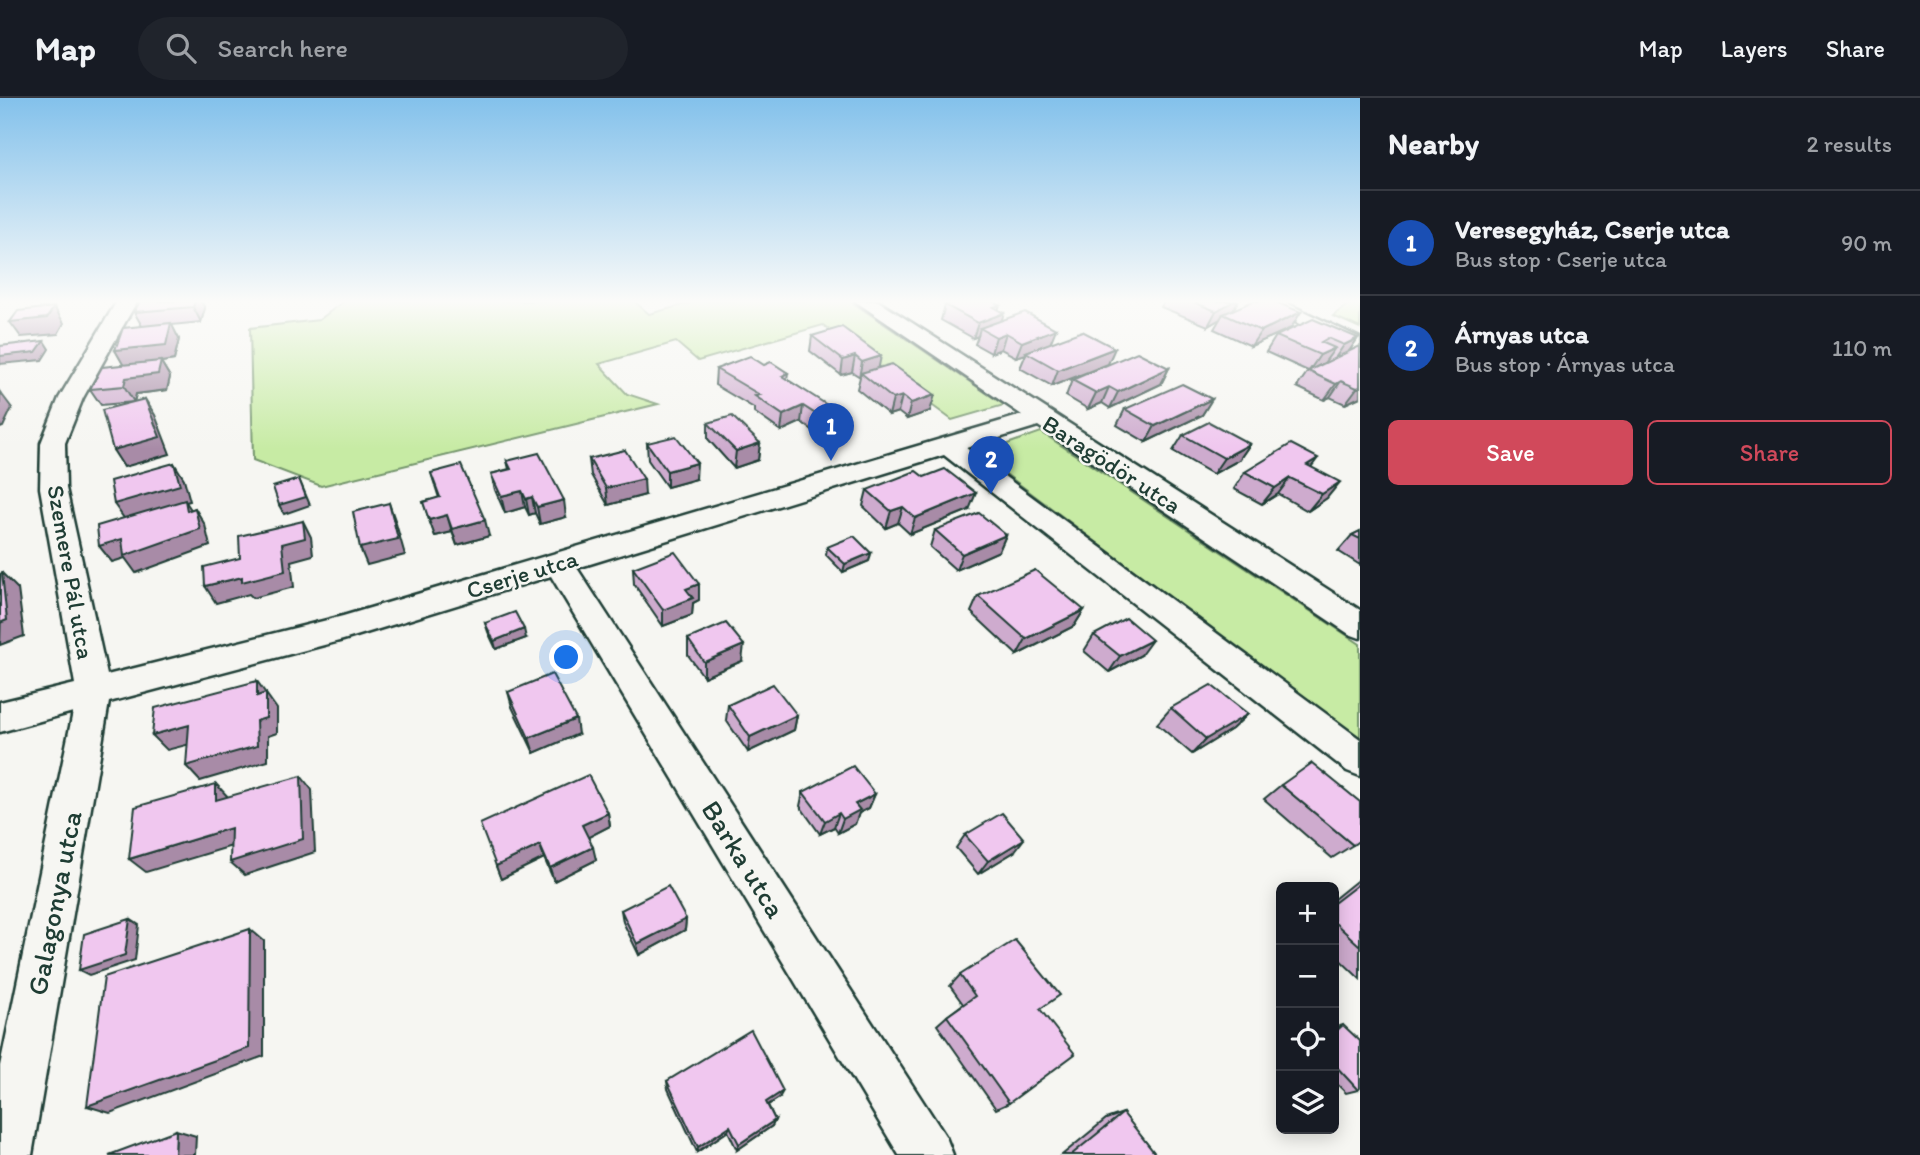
<!DOCTYPE html>
<html lang="en">
<head>
<meta charset="utf-8">
<style>
  body { margin:0; font-family:Itim,sans-serif; background:#20242c; color:#f1f3f6 }
  .controls { position:absolute; right:21px; bottom:21px; display:grid; overflow:hidden; border-radius:10px; box-shadow:0 4px 18px #0003 }
  .controls button { width:63px; height:63px; display:grid; place-items:center; padding:0; border:0; border-bottom:2px solid #363941; background:#171b24; color:#f1f3f6; font:35px sans-serif }
  .you { position:absolute; left:567px; top:560px; width:24px; height:24px; margin:-18px; border:5px solid #fff; border-radius:50%; background:#1a73e8; box-shadow:0 0 0 10px #1a73e833 }
  .badge { display:grid; place-items:center; width:46px; height:46px; border-radius:50%; background:#d1495b; color:#fff; font-size:23px; font-weight:700 }
  .pin { position:absolute; translate:-50% -58px; filter:drop-shadow(0 2px 4px #0008) }
  .pin::after { content:''; position:absolute; top:37px; width:24px; height:21px; background:inherit; clip-path:polygon(0 0,100% 0,50% 100%) }
  .list { margin:0; padding:0; list-style:none }
  h2 { display:flex; justify-content:space-between; align-items:center; height:91px; margin:0; padding:0 28px; font-size:30px }
  h2 small { font-size:23px; font-weight:400; color:#9ea1a6 }
  .list li { display:grid; grid-template-columns:46px 1fr auto; gap:21px; align-items:center; box-sizing:border-box; height:105px; padding:0 28px; border-top:2px solid #363941 }
  .list b { display:block; font-size:26px; white-space:nowrap }
  .list p { margin:0; font-size:23px; white-space:nowrap; color:#9ea1a6 }
  .list em { font-size:23px; font-style:normal; color:#9ea1a6 }
  .actions { display:flex; gap:14px; padding:21px 28px }
  .actions a { flex:1; padding:16px 0; border:2px solid #d1495b; border-radius:10px; text-align:center; font-size:24px; color:#d1495b }
  .actions .main { background:#d1495b; color:#fff }
  .icon { flex:none; width:38px; height:38px; fill:none; stroke:currentColor; stroke-width:2; stroke-linecap:round; stroke-linejoin:round }
  .map { position:relative; flex:none; width:1360px; height:1057px; overflow:hidden }
  header { display:flex; align-items:center; gap:42px; box-sizing:border-box; height:98px; padding:0 35px; background:#171b24; border-bottom:2px solid #363941 }
  header strong { font-size:33px }
  nav { display:flex; gap:38px; margin-inline-start:auto; font-size:24px }
  .search { width:490px; height:63px; background:#20242c; display:flex; align-items:center; gap:18px; box-sizing:border-box; padding:0 24px; border-radius:38px; color:#9ea1a6; font-size:26px }
  main { display:flex }
  aside { flex:1; background:#171b24 }
  .map>svg:first-child { display:block }
  .green { fill:#c7eba4; stroke:#73946c; stroke-width:2 }
  .lines { fill:none; stroke-linecap:round; stroke-linejoin:round }
  .street-casing { stroke:#1f3d34; stroke-width:5 }
  .street { fill:#f6f6f2; fill-rule:evenodd }
  .wall { fill:#ceabce; stroke:#1f3d34; stroke-width:2 }
  .shaded-wall { fill:#a88ba7; stroke:#1f3d34; stroke-width:2 }
  .building { fill:#f0c7ef; stroke:#1f3d34; stroke-width:2 }
  .labels { text-anchor:middle; dominant-baseline:central; stroke-width:5; stroke-linejoin:round; paint-order:stroke }
  .street-label { font-size:24px; fill:#1f3d34; stroke:#f6f6f2 }
  .near-street-label { font-size:28px; fill:#1f3d34; stroke:#f6f6f2 }
</style>
</head>
<body>
<header>
<strong>Map</strong>
<div class="search"><svg class="icon" aria-label="search" viewBox="0 0 24 24"><circle cx="10" cy="10" r="6"/><path d="M15 15l6 6"/></svg>Search here</div>
<nav><a>Map</a><a>Layers</a><a>Share</a></nav>
</header>
<main>
<div class="map">
<svg width="1360" height="1057" viewBox="0 0 1360 1057">
  <rect width="100%" height="100%" fill="#f6f6f2"/>
  <filter id="ink" filterUnits="userSpaceOnUse"><feTurbulence type="fractalNoise" baseFrequency=".0143" numOctaves="2"/><feDisplacementMap in="SourceGraphic" scale="14" xChannelSelector="R" yChannelSelector="G"/><feConvolveMatrix kernelMatrix="1 2 1 2 8 2 1 2 1" color-interpolation-filters="sRGB"/></filter>
  <g filter="url(#ink)">
    <g class="green">
      <polygon points="344,203 634,203 649,216 698,203 850,203 1004,307 952,322 823,227 698,263 676,244 599,266 627,296 658,306 321,388 253,362 250,230 319,222"/>
      <polygon points="1352,203 1360,203 1360,230 1333,218"/>
      <polygon points="1041,334 1360,546 1360,642 979,356"/>
    </g>
    <g class="lines">
      <defs>
        <g id="street">
          <polygon points="117,203 137,203 83,300 65,345 66,390 107,577 343,518 1022,317 855,203 878,203 1360,512 1360,540 1349,536 1038,328 966,350 1360,641 1360,678 1347,673 944,357 577,470 946,1039 953,1057 899,1057 551,478 343,542 109,604 32,1057 0,1057 0,968 73,614 0,634 0,604 75,586 40,390 41,345 59,300"/>
          <polygon points="1256,203 1282,203 1360,240 1360,254 1259,207"/>
        </g>
      </defs>
      <use href="#street" class="street-casing"/>
      <use href="#street" class="street"/>
    </g>
    <g class="wall">
      <polygon points="140,203 205,210 201,224 171,227 179,241 174,262 161,264 170,279 167,292 136,296 134,304 101,307 90,291 124,267 115,252 142,228 134,214"/>
      <polygon points="1164,203 1238,203 1233,212 1291,230 1251,248 1214,231 1220,221 1208,228 1161,209"/>
      <polygon points="945,207 998,212 1002,223 1051,245 1108,266 1052,288 1020,270 1026,256 1016,259 1001,251 991,255 975,246 978,238 973,240 941,222"/>
      <polygon points="812,238 879,270 930,313 907,321 898,314 889,317 857,291 860,279 852,274 841,277 810,253"/>
      <polygon points="1276,238 1358,240 1349,253 1360,299 1345,306 1330,299 1324,302 1297,289 1308,273 1266,254"/>
      <polygon points="764,267 788,275 787,281 843,335 828,343 801,324 781,333 754,314 754,310 715,287 716,271"/>
      <polygon points="1169,270 1161,286 1110,310 1102,305 1088,311 1066,298 1072,282"/>
      <polygon points="1212,301 1202,317 1146,344 1117,327 1125,311"/>
      <polygon points="708,325 760,345 758,362 734,370 708,341"/>
      <polygon points="1183,337 1250,346 1239,362 1213,376 1173,353"/>
      <polygon points="647,345 696,381 667,389 648,362"/>
      <polygon points="589,361 645,397 608,407 591,377"/>
      <polygon points="507,363 566,419 540,426 535,415 529,417 525,409 505,415 495,392 491,376 509,371"/>
      <polygon points="1311,369 1327,400 1308,413 1278,396 1262,406 1234,391 1245,374"/>
      <polygon points="431,375 489,438 457,447 452,434 435,438 423,404 439,400"/>
      <polygon points="867,392 969,412 910,436 898,425 886,430 863,408"/>
      <polygon points="935,432 1006,437 999,453 956,472 930,449"/>
      <polygon points="1360,433 1360,467 1338,453 1352,437"/>
      <polygon points="827,449 871,455 869,463 843,474 826,457"/>
      <polygon points="633,470 699,486 699,502 693,505 692,517 663,528 634,486"/>
      <polygon points="978,498 1084,512 1074,528 1017,557 971,514"/>
      <polygon points="485,525 526,540 496,551 488,534"/>
      <polygon points="1094,537 1141,557 1109,574 1084,553"/>
      <polygon points="688,541 742,563 704,579 688,557"/>
      <polygon points="508,594 578,636 534,655 512,609"/>
      <polygon points="728,607 797,617 794,632 748,654 726,622"/>
      <polygon points="1171,610 1248,616 1232,631 1192,656 1157,626"/>
      <polygon points="1281,687 1353,747 1332,760 1264,701"/>
      <polygon points="803,694 875,696 869,710 859,715 855,726 838,735 834,729 820,736 800,708"/>
      <polygon points="608,715 610,728 588,739 596,762 554,783 544,760 501,781 496,768"/>
      <polygon points="965,737 1014,754 978,776 956,750"/>
      <polygon points="1360,780 1360,881 1334,856 1334,801"/>
      <polygon points="621,812 686,821 685,832 639,857 623,824"/>
      <polygon points="960,877 1040,911 1009,1005 996,1011 937,927 947,918 963,906 950,888"/>
      <polygon points="1343,927 1358,992 1346,995 1334,983 1334,930"/>
      <polygon points="667,983 779,1000 768,1007 775,1022 772,1028 737,1052 728,1033 697,1054 668,991"/>
      <polygon points="1123,1015 1156,1057 1062,1057 1106,1021"/>
    </g>
    <g class="shaded-wall">
      <polygon points="195,203 201,203 205,210 201,224 193,209"/>
      <polygon points="1234,203 1238,203 1231,215 1223,216 1220,221 1208,228 1216,213"/>
      <polygon points="1000,207 996,218 1004,215 999,230 980,230 978,238 973,240 978,225 993,209"/>
      <polygon points="54,209 64,225 58,236 21,239 10,224"/>
      <polygon points="1301,214 1291,230 1251,248 1261,233"/>
      <polygon points="171,225 179,241 174,262 161,264 170,279 167,292 136,296 134,304 124,288 124,268 115,252"/>
      <polygon points="1056,231 1050,246 1026,254 1026,256 1016,259 1022,244"/>
      <polygon points="1006,235 1001,251 991,255 996,239"/>
      <polygon points="1358,240 1347,256 1333,263 1344,247"/>
      <polygon points="44,243 49,251 42,262 0,266 0,258"/>
      <polygon points="1115,250 1108,266 1052,288 1058,272"/>
      <polygon points="1335,250 1324,265 1309,273 1320,257"/>
      <polygon points="855,258 852,274 841,277 843,262"/>
      <polygon points="881,258 878,273 861,275 859,279 862,264"/>
      <polygon points="1169,270 1161,286 1110,310 1118,294"/>
      <polygon points="1341,283 1330,299 1324,302 1336,286"/>
      <polygon points="1109,289 1102,305 1088,311 1096,295"/>
      <polygon points="1360,289 1360,299 1345,306 1357,290"/>
      <polygon points="0,294 12,310 3,329 0,330"/>
      <polygon points="935,297 930,313 907,321 911,305"/>
      <polygon points="902,298 898,314 889,317 893,301"/>
      <polygon points="145,301 155,317 170,356 124,369 113,352"/>
      <polygon points="1212,301 1202,317 1146,344 1155,328"/>
      <polygon points="803,308 801,324 781,333 783,317"/>
      <polygon points="846,319 843,335 828,343 831,326"/>
      <polygon points="760,345 758,362 734,370 736,353"/>
      <polygon points="1250,346 1239,362 1213,376 1224,360"/>
      <polygon points="1318,360 1306,376 1295,383 1307,367"/>
      <polygon points="174,365 184,381 190,403 186,404 196,419 126,423 114,406"/>
      <polygon points="697,365 696,381 667,389 667,373"/>
      <polygon points="1290,380 1278,396 1262,406 1275,390"/>
      <polygon points="299,381 310,407 284,416 279,407"/>
      <polygon points="644,381 645,397 608,407 606,390"/>
      <polygon points="1340,384 1327,400 1308,413 1322,396"/>
      <polygon points="522,393 525,409 505,415 501,398"/>
      <polygon points="976,395 969,412 910,436 915,420"/>
      <polygon points="532,399 535,415 529,417 526,401"/>
      <polygon points="564,402 566,419 540,426 537,409"/>
      <polygon points="389,405 395,422 405,457 367,467 360,450"/>
      <polygon points="903,409 898,425 886,430 891,413"/>
      <polygon points="195,410 205,427 210,448 136,475 125,460 112,464 99,448"/>
      <polygon points="447,417 452,434 435,438 429,422"/>
      <polygon points="485,422 489,438 457,447 452,431"/>
      <polygon points="303,423 311,439 313,457 291,463 294,489 253,500 249,496 216,505 205,488 242,479 282,446"/>
      <polygon points="1006,437 999,453 956,472 962,456"/>
      <polygon points="871,455 869,463 843,474 845,466"/>
      <polygon points="2,475 18,491 24,538 0,547"/>
      <polygon points="699,486 699,502 693,505 692,517 663,528 663,512 686,491"/>
      <polygon points="1084,512 1074,528 1017,557 1026,541"/>
      <polygon points="524,531 526,540 496,551 494,543"/>
      <polygon points="1152,542 1141,557 1109,574 1120,558"/>
      <polygon points="744,547 742,563 704,579 704,564"/>
      <polygon points="257,583 277,611 277,635 268,638 268,663 200,683 186,668 257,598"/>
      <polygon points="1248,616 1232,631 1192,656 1206,641"/>
      <polygon points="797,617 794,632 748,654 750,639"/>
      <polygon points="576,621 578,636 534,655 529,640"/>
      <polygon points="189,627 202,643 167,652 152,637"/>
      <polygon points="301,678 312,692 315,754 245,777 230,764"/>
      <polygon points="216,686 230,701 216,702"/>
      <polygon points="875,696 869,710 859,715 855,726 838,735 843,721 855,706"/>
      <polygon points="608,715 610,728 585,741 582,727"/>
      <polygon points="839,715 834,729 820,736 825,723"/>
      <polygon points="231,730 245,744 146,774 129,761"/>
      <polygon points="1024,741 1014,754 978,776 988,763"/>
      <polygon points="540,747 544,760 501,781 496,768"/>
      <polygon points="593,749 596,762 554,783 550,770"/>
      <polygon points="130,821 139,827 135,862 89,877 79,872"/>
      <polygon points="686,821 685,832 639,857 637,846"/>
      <polygon points="250,831 264,843 264,958 110,1015 87,1008"/>
      <polygon points="783,993 779,1000 763,1010 766,1004"/>
      <polygon points="775,1022 772,1028 737,1052 739,1046"/>
      <polygon points="730,1028 728,1033 697,1054 698,1049"/>
      <polygon points="176,1032 196,1038 195,1057 175,1057"/>
    </g>
    <g class="building">
      <polygon points="140,203 195,203 193,209 134,214"/>
      <polygon points="956,203 992,203 1000,207 993,209 1004,215 978,225 945,207"/>
      <polygon points="1191,203 1234,203 1216,213"/>
      <polygon points="1253,203 1273,203 1301,214 1261,233 1223,216"/>
      <polygon points="54,209 47,220 10,224 18,213"/>
      <polygon points="1025,214 1056,231 1022,244 1006,235 996,239 980,230"/>
      <polygon points="1313,221 1358,240 1344,247 1328,240 1321,244 1335,250 1320,257 1276,238"/>
      <polygon points="171,225 166,247 115,252 123,230"/>
      <polygon points="842,229 881,258 862,264 855,258 843,262 812,238"/>
      <polygon points="1082,233 1115,250 1058,272 1026,254"/>
      <polygon points="44,243 36,254 0,258 0,248"/>
      <polygon points="1360,248 1360,289 1357,290 1341,283 1336,286 1308,273"/>
      <polygon points="1137,254 1169,270 1118,294 1109,289 1096,295 1072,282"/>
      <polygon points="750,258 764,267 771,264 788,275 782,278 846,319 831,326 803,308 783,317 755,298 760,297 716,271"/>
      <polygon points="161,263 158,276 126,280 124,288 90,291 102,269"/>
      <polygon points="892,266 935,297 911,305 902,298 893,301 861,275"/>
      <polygon points="1182,286 1212,301 1155,328 1125,311"/>
      <polygon points="145,301 160,339 113,352 102,312"/>
      <polygon points="732,318 760,345 736,353 708,325"/>
      <polygon points="1209,324 1250,346 1224,360 1183,337"/>
      <polygon points="676,338 697,365 667,373 647,345"/>
      <polygon points="1291,346 1318,360 1307,367 1340,384 1322,396 1290,380 1275,390 1245,374"/>
      <polygon points="625,352 644,381 606,390 589,361"/>
      <polygon points="539,355 564,402 537,409 532,399 526,401 522,393 501,398 491,376 511,371 507,363"/>
      <polygon points="174,365 180,387 114,406 110,383"/>
      <polygon points="461,367 485,422 452,431 447,417 429,422 423,404 440,399 431,375"/>
      <polygon points="945,371 976,395 915,420 903,409 891,413 867,392 916,373 924,379"/>
      <polygon points="299,381 306,399 279,407 273,389"/>
      <polygon points="185,402 187,413 195,410 200,431 124,458 122,441 99,448 97,428"/>
      <polygon points="389,405 398,441 360,450 353,414"/>
      <polygon points="979,415 1006,437 962,456 935,432"/>
      <polygon points="303,423 305,440 282,446 285,473 242,484 242,479 205,488 204,469 240,460 239,438"/>
      <polygon points="1360,433 1360,441 1352,437"/>
      <polygon points="854,438 871,455 845,466 827,449"/>
      <polygon points="675,454 699,486 686,491 693,500 663,512 633,470"/>
      <polygon points="1035,472 1084,512 1026,541 978,498"/>
      <polygon points="2,475 7,522 0,525 0,476"/>
      <polygon points="515,514 524,531 494,543 485,525"/>
      <polygon points="1126,520 1152,542 1120,558 1094,537"/>
      <polygon points="726,525 744,547 704,564 688,541"/>
      <polygon points="552,576 576,621 529,640 508,594"/>
      <polygon points="257,583 257,598 266,595 266,620 256,623 257,648 186,668 189,627 152,637 155,610"/>
      <polygon points="773,586 797,617 750,639 728,607"/>
      <polygon points="1211,587 1248,616 1206,641 1171,610"/>
      <polygon points="1312,665 1360,704 1360,742 1353,747 1281,687"/>
      <polygon points="853,668 875,696 855,706 860,712 843,721 839,715 825,723 803,694"/>
      <polygon points="588,677 608,715 582,727 593,749 550,770 540,747 496,768 480,726"/>
      <polygon points="301,678 303,741 230,764 231,730 129,761 135,709 216,686 216,702"/>
      <polygon points="1002,715 1024,741 988,763 965,737"/>
      <polygon points="1360,785 1360,848 1334,824 1334,805"/>
      <polygon points="668,788 686,821 637,846 621,812"/>
      <polygon points="130,821 125,857 79,872 84,836"/>
      <polygon points="250,831 249,950 87,1008 104,879"/>
      <polygon points="1015,842 1060,897 1040,911 1075,956 1009,1005 947,918 975,898 960,877"/>
      <polygon points="1343,927 1360,943 1360,990 1358,992 1334,966 1334,935"/>
      <polygon points="751,932 783,993 766,1004 775,1022 739,1046 730,1028 698,1049 667,983"/>
      <polygon points="1123,1015 1156,1057 1071,1057"/>
      <polygon points="176,1032 175,1057 109,1057"/>
    </g>
  </g>
  <linearGradient id="sky" x2="0" y2="1"><stop stop-color="#83c1eb"/><stop offset="0.58" stop-color="#fbfbf9"/><stop offset="1" stop-color="#fbfbf9" stop-opacity="0"/></linearGradient>
  <rect width="1360" height="351" fill="url(#sky)"/>
  <g class="labels">
    <g class="street-label">
      <text transform="translate(1112 366) rotate(33)">Baragödör utca</text>
      <text transform="translate(71 474) rotate(80)">Szemere Pál utca</text>
      <text transform="translate(522 476) rotate(-17)">Cserje utca</text>
    </g>
    <g class="near-street-label">
      <text transform="translate(744 761) rotate(58)">Barka utca</text>
      <text transform="translate(54 805) rotate(-79)">Galagonya utca</text>
    </g>
  </g>
</svg>
<div class="controls">
<button>+</button>
<button>−</button>
<button><svg class="icon" aria-label="locate" viewBox="0 0 24 24"><circle cx="12" cy="12" r="6"/><path d="M12 2v4M12 18v4M2 12h4M18 12h4"/></svg></button>
<button><svg class="icon" aria-label="layers" viewBox="0 0 24 24"><path d="M12 4l9 5-9 5-9-5zM3 14l9 5 9-5"/></svg></button>
</div>
<div class="you"></div>
<div class="pin badge" style="left:831px;top:363px;background:#1a4fb4">1</div>
<div class="pin badge" style="left:991px;top:396px;background:#1a4fb4">2</div>
</div>
<aside>
<h2>Nearby<small>2 results</small></h2>
<ul class="list">
<li><span class="badge" style="background:#1a4fb4">1</span><div><b>Veresegyház, Cserje utca</b><p>Bus stop · Cserje utca</p></div><em>90 m</em></li>
<li><span class="badge" style="background:#1a4fb4">2</span><div><b>Árnyas utca</b><p>Bus stop · Árnyas utca</p></div><em>110 m</em></li>
</ul>
<div class="actions"><a class="main">Save</a><a>Share</a></div>
</aside>
</main>
</body>
</html>
